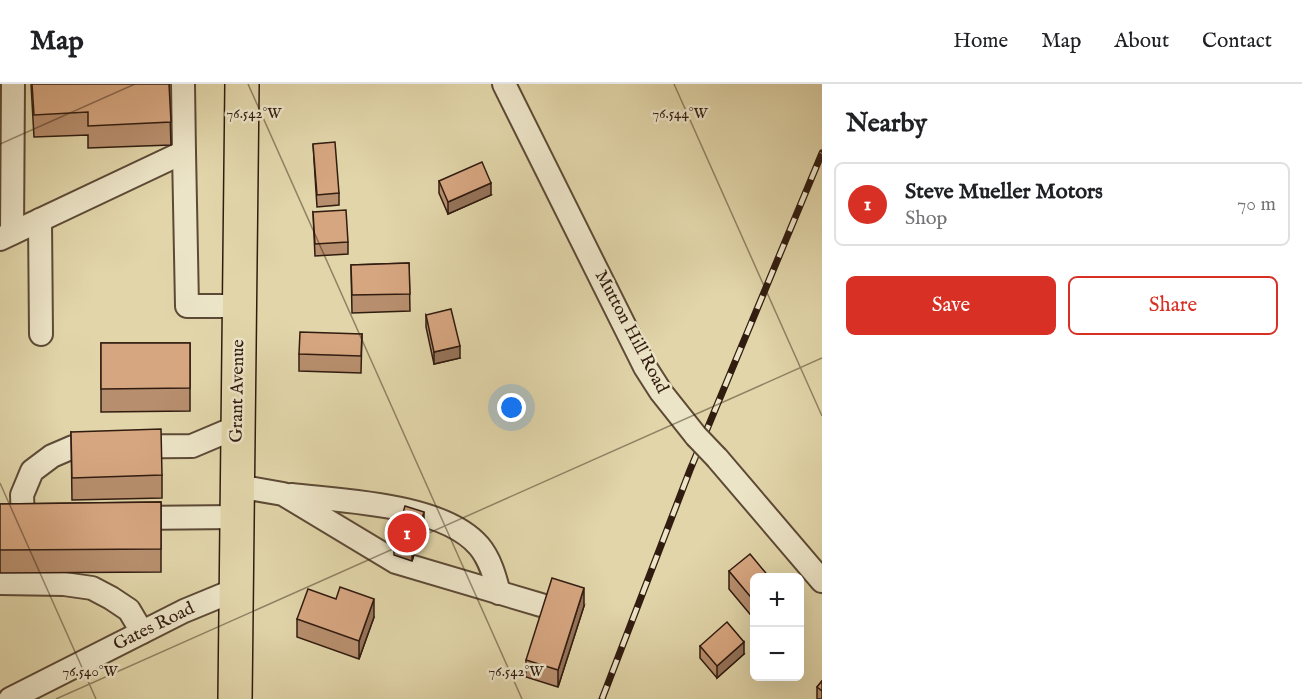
<!DOCTYPE html>
<html lang="en">
<head>
<meta charset="utf-8">
<style>
  body { margin:0; font-family:"IM FELL English",serif; background:#f2f2f2; color:#202124 }
  .controls { position:absolute; right:18px; bottom:18px; display:grid; overflow:hidden; border-radius:9px; box-shadow:0 6px 24px #0002 }
  .controls button { width:54px; height:54px; display:grid; place-items:center; padding:0; border:0; border-bottom:2px solid #e0e0e0; background:#fff; color:#202124; font:30px sans-serif }
  .you { position:absolute; left:512px; top:324px; width:21px; height:21px; margin:-15px; border:4px solid #fff; border-radius:50%; background:#1a73e8; box-shadow:0 0 0 9px #1a73e833 }
  .badge { display:grid; place-items:center; width:39px; height:39px; border-radius:50%; background:#d93025; color:#fff; font-size:20px; font-weight:700 }
  .pin { position:absolute; translate:-50% -50%; border:3px solid #fff; box-shadow:0 2px 6px #0006 }
  .list { margin:0; padding:0; list-style:none }
  h2 { display:flex; justify-content:space-between; align-items:center; height:78px; margin:0; padding:0 24px; font-size:26px }
  h2 small { font-size:20px; font-weight:400; color:#757577 }
  .list li { display:grid; grid-template-columns:39px 1fr auto; gap:18px; align-items:center; box-sizing:border-box; height:84px; margin:0 12px 12px; padding:0 12px; border:2px solid #e0e0e0; border-radius:9px }
  .list b { display:block; font-size:22px; white-space:nowrap }
  .list p { margin:0; font-size:20px; white-space:nowrap; color:#757577 }
  .list em { font-size:20px; font-style:normal; color:#757577 }
  .actions { display:flex; gap:12px; padding:18px 24px }
  .actions a { flex:1; padding:14px 0; border:2px solid #d93025; border-radius:9px; text-align:center; font-size:21px; color:#d93025 }
  .actions .main { background:#d93025; color:#fff }
  .map { position:relative; flex:none; width:822px; height:615px; overflow:hidden }
  header { display:flex; align-items:center; gap:36px; box-sizing:border-box; height:84px; padding:0 30px; background:#fff; border-bottom:2px solid #e0e0e0 }
  header strong { font-size:28px }
  nav { display:flex; gap:33px; margin-inline-start:auto; font-size:21px }
  main { display:flex }
  aside { flex:1; background:#fff }
  .map>svg:first-child { display:block }
  .lines { fill:none; stroke-linecap:round; stroke-linejoin:round }
  .minor-casing { stroke:#5d4a36; stroke-width:26 }
  .highway-casing { stroke:#311c10; stroke-width:36 }
  .minor { stroke:#ece4c7; stroke-width:22 }
  .highway { stroke:#e1d5a9; stroke-width:33 }
  .rail-casing { stroke:#311c10; stroke-width:7 }
  .rail { stroke:#ece4c7; stroke-width:4.5; stroke-dasharray:14; stroke-linecap:butt }
  .minor-bridge-casing { stroke:#5d4a36; stroke-width:26; stroke-linecap:butt }
  .minor-bridge { stroke:#ece4c7; stroke-width:22 }
  .wall { fill:#b88f6e; stroke:#311c10; stroke-width:1.5 }
  .shaded-wall { fill:#96745a; stroke:#311c10; stroke-width:1.5 }
  .building { fill:#d6a680; stroke:#311c10; stroke-width:1.5 }
  .ticks { fill:none; stroke:#311c10; stroke-width:1.5; stroke-opacity:0.45 }
  .labels { text-anchor:middle; dominant-baseline:central; stroke-width:5; stroke-linejoin:round; paint-order:stroke }
  .street-label { font-size:18px; fill:#311c10; stroke:#ece4c7 }
  .ticks-label { font-size:15px; text-anchor:middle; fill:#311c10; stroke:#ece4c7; stroke-width:5; stroke-linejoin:round; paint-order:stroke }
</style>
</head>
<body>
<header>
<strong>Map</strong>
<nav><a>Home</a><a>Map</a><a>About</a><a>Contact</a></nav>
</header>
<main>
<div class="map">
<svg width="822" height="615" viewBox="0 0 822 615">
  <rect width="100%" height="100%" fill="#e1d5a9"/>
  <filter id="stains"><feTurbulence type="fractalNoise" baseFrequency=".00333" numOctaves="4"/><feColorMatrix values="0 0 0 0 .2 0 0 0 0 .09 0 0 0 0 .02 0 0 0 .5 -.17"/></filter>
  <radialGradient id="worn" r=".72"><stop offset=".6" stop-color="#630" stop-opacity="0"/><stop offset="1" stop-color="#630" stop-opacity=".3"/></radialGradient>
  <g class="lines">
    <defs>
      <g id="minor">
        <polyline points="504,0 645,283 661,308 696,352"/>
        <polyline points="184,68 187,222 239,222"/>
        <polyline points="40,136 41,250"/>
        <polyline points="12,149 13,0"/>
        <polyline points="0,155 184,68 183,0"/>
        <polyline points="717,374 822,497"/>
        <polyline points="237,402 283,410 396,478 541,521"/>
        <path d="M291,411C343,417 443,420 479,462C490,475 495,493 499,509"/>
        <polyline points="39,434 23,434 22,411 32,387 52,372 73,363 192,362 237,343"/>
        <polyline points="132,434 236,433"/>
        <polyline points="0,499 64,500 92,504 111,514 129,526 142,548"/>
        <polyline points="10,615 184,527 235,506"/>
      </g>
      <polyline id="highway" points="235,615 242,0"/>
    </defs>
    <use href="#minor" class="minor-casing"/>
    <use href="#highway" class="highway-casing"/>
    <use href="#minor" class="minor"/>
    <use href="#highway" class="highway"/>
    <defs>
      <polyline id="rail" points="602,615 690,386 822,69"/>
    </defs>
    <use href="#rail" class="rail-casing"/>
    <use href="#rail" class="rail"/>
    <defs>
      <polyline id="minor-bridge" points="696,352 717,374"/>
    </defs>
    <use href="#minor-bridge" class="minor-bridge-casing"/>
    <use href="#minor-bridge" class="minor-bridge"/>
  </g>
  <g class="wall">
    <polygon points="31,0 169,0 171,61 88,64 88,51 34,53"/>
    <polygon points="313,60 339,109 339,121 317,123"/>
    <polygon points="439,97 491,111 448,130 439,109"/>
    <polygon points="313,128 348,158 348,170 315,172"/>
    <polygon points="409,179 410,227 352,229 351,181"/>
    <polygon points="426,231 460,274 434,280 426,243"/>
    <polygon points="362,250 361,289 299,287 299,270"/>
    <polygon points="101,259 190,259 190,327 101,328"/>
    <polygon points="71,348 162,391 162,414 72,416"/>
    <polygon points="161,418 161,488 0,489 0,420"/>
    <polygon points="424,439 412,477 394,471 394,459"/>
    <polygon points="729,487 754,494 754,535 729,505"/>
    <polygon points="584,522 558,603 526,593 526,576"/>
    <polygon points="374,533 359,575 297,553 297,535"/>
    <polygon points="700,562 744,570 717,594 700,574"/>
    <polygon points="822,597 822,615 817,615 817,603"/>
  </g>
  <g class="shaded-wall">
    <polygon points="491,99 491,111 448,130 448,118"/>
    <polygon points="460,262 460,274 434,280 434,268"/>
    <polygon points="424,428 424,439 412,477 412,465"/>
    <polygon points="584,504 584,522 558,603 558,586"/>
    <polygon points="374,515 374,533 359,575 359,557"/>
    <polygon points="744,558 744,570 717,594 717,582"/>
  </g>
  <g class="building">
    <polygon points="32,0 169,0 171,38 88,42 88,28 34,31"/>
    <polygon points="335,58 339,109 317,111 313,60"/>
    <polygon points="482,78 491,99 448,118 439,97"/>
    <polygon points="346,126 348,158 315,160 313,128"/>
    <polygon points="409,179 410,210 352,211 351,181"/>
    <polygon points="451,225 460,262 434,268 426,231"/>
    <polygon points="300,248 362,250 361,272 299,270"/>
    <polygon points="101,259 190,259 190,304 101,305"/>
    <polygon points="161,345 162,391 72,394 71,348"/>
    <polygon points="161,418 161,465 0,466 0,420"/>
    <polygon points="405,422 424,428 412,465 394,459"/>
    <polygon points="750,470 770,494 754,494 754,517 729,487"/>
    <polygon points="552,494 584,504 558,586 526,576"/>
    <polygon points="340,503 374,515 359,557 297,535 308,505 336,515"/>
    <polygon points="727,538 744,558 717,582 700,562"/>
    <polygon points="822,597 822,607 817,603"/>
  </g>
  <path class="ticks" d="M248,0L522,615M674,0L822,332M0,60L135,0M0,399L96,615M56,615L822,274"/>
  <g class="labels">
    <g class="street-label">
      <text transform="translate(631 248) rotate(62)">Mutton Hill Road</text>
      <text transform="translate(238 307) rotate(-89)">Grant Avenue</text>
      <text transform="translate(154 543) rotate(-26)">Gates Road</text>
    </g>
  </g>
  <g class="ticks-label">
    <text x="254" y="34">76.542°W</text>
    <text x="680" y="34">76.544°W</text>
    <text x="90" y="592">76.540°W</text>
    <text x="516" y="592">76.542°W</text>
  </g>
  <rect width="100%" height="100%" filter="url(#stains)"/>
  <rect width="100%" height="100%" fill="url(#worn)"/>
</svg>
<div class="controls">
<button>+</button>
<button>−</button>
</div>
<div class="you"></div>
<div class="pin badge" style="left:407px;top:449px">1</div>
</div>
<aside>
<h2>Nearby<small></small></h2>
<ul class="list">
<li><span class="badge">1</span><div><b>Steve Mueller Motors</b><p>Shop</p></div><em>70 m</em></li>
</ul>
<div class="actions"><a class="main">Save</a><a>Share</a></div>
</aside>
</main>
</body>
</html>
